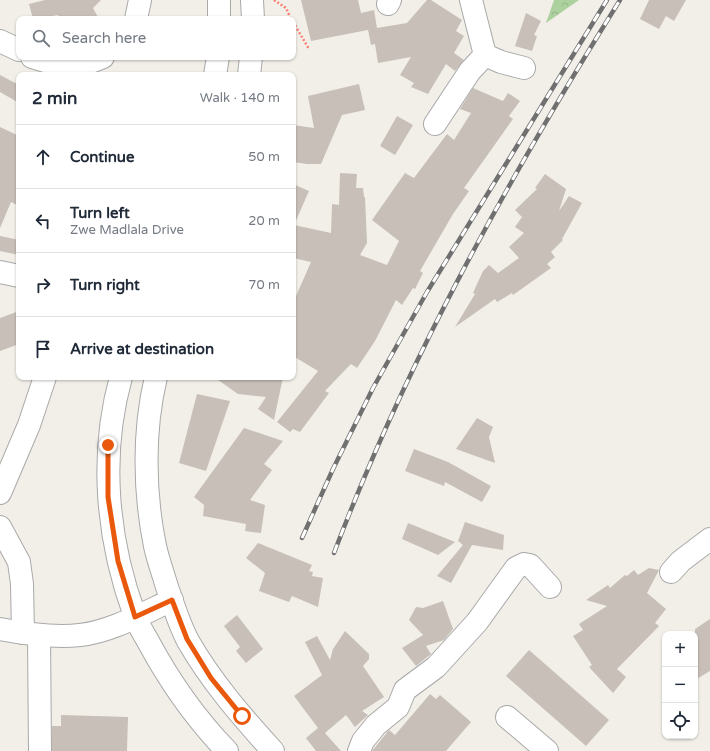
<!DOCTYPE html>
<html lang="en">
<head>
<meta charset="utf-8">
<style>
  body { margin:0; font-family:"Varela Round",sans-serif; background:#f6f6f7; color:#1f2937 }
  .controls { position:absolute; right:12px; bottom:12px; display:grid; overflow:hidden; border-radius:8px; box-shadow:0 1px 3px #0004 }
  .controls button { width:36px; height:36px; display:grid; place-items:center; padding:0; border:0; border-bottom:1px solid #e0e1e3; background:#fff; color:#1f2937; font:20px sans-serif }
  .stop { position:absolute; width:12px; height:12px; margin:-9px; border:3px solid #ea580c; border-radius:50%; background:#fff }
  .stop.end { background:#ea580c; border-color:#fff; box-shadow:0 1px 4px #0008 }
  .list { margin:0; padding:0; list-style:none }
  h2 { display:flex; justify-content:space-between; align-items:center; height:52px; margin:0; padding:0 16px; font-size:17px }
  h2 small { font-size:13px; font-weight:400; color:#747a83 }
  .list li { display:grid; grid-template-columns:26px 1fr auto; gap:12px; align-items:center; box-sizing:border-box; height:64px; padding:0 16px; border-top:1px solid #e0e1e3 }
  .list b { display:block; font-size:15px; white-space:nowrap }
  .list p { margin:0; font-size:13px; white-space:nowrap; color:#747a83 }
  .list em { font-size:13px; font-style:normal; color:#747a83 }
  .icon { flex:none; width:22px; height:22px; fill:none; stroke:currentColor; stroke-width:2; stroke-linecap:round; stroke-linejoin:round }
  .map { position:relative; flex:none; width:710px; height:751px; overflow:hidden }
  .search { position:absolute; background:#fff; box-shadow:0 1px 3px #0004; left:16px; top:16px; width:280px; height:44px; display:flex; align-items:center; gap:10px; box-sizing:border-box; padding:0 14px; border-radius:8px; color:#747a83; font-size:15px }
  .panel { position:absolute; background:#fff; box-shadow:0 1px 3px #0004; left:16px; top:72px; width:280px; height:308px; border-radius:8px }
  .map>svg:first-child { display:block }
  .forest { fill:url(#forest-crowns) }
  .building { fill:#c7bfb8 }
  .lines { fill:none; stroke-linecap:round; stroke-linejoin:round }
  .minor-casing { stroke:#a9a9a9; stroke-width:24 }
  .path { stroke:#fa8072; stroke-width:2.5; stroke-dasharray:2 2; stroke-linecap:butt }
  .minor { stroke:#fff; stroke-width:22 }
  .rail-casing { stroke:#707070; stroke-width:4.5 }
  .rail { stroke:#fff; stroke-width:3; stroke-dasharray:9; stroke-linecap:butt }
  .route { stroke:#ea580c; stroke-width:5 }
</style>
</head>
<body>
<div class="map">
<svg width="710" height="751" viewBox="0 0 710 751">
  <defs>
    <pattern id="forest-crowns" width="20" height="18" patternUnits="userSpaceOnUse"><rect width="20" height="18" fill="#add19e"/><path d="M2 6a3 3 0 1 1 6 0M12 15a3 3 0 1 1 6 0" fill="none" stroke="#95b388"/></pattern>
  </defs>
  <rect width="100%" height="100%" fill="#f2efe9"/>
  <polygon class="forest" points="554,0 579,0 546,23"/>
  <g class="building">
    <polygon points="45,0 101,0 93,8 99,19 59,19 58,15 33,19 29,4"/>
    <polygon points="301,0 358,0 361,13 374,10 377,28 407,23 427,0 431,0 462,20 456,31 464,36 454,53 464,60 455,71 446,64 428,94 411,87 414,83 400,75 411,57 378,63 375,44 371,45 368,30 311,41"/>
    <polygon points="649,0 686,0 674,21 666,16 659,29 640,19"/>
    <polygon points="526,13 541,21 534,35 537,36 532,51 515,46"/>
    <polygon points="0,75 19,85 19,103 0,92"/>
    <polygon points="359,84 365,110 342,115 321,164 307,164 293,162 293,125 314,128 308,96"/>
    <polygon points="473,88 503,101 508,93 520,101 509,116 513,119 464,188 469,191 453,214 420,271 423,273 415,289 413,288 402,305 396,300 375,341 357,368 351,364 347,368 325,391 329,393 300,432 293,429 290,432 277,422 318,371 293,356 293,303 311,262 293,258 293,184 309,191 294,225 331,233 332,204 339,205 340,173 357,174 356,188 363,188 364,197 365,197 367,243 360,255 387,265 399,241 372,220 405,173 414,178 447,134 454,140 471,113 460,109"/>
    <polygon points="397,116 413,125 395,155 380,146"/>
    <polygon points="0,127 19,136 19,206 11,202 0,228"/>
    <polygon points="545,174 566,189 559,211 569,196 582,203 562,239 563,240 551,252 555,257 547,264 551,268 513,295 512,293 497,302 495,299 455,327 475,294 473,293 483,271 489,265 498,273 519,258 509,247 524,233 515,227 522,217 515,210 537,189 535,188"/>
    <polygon points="0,236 19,240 19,255 0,251"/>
    <polygon points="19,311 19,344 0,351 0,318"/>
    <polygon points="214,377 283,377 274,420 258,409 266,397 238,394"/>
    <polygon points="197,394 230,401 206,471 179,463"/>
    <polygon points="477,418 493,427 489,437 495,463 456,449"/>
    <polygon points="244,428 283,441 264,464 272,470 250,500 265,505 261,533 245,531 246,524 203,516 204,505 194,497"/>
    <polygon points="414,449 448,462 491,486 482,502 445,482 444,486 405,471"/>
    <polygon points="465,522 504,535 503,550 472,545 451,583 437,576 463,545 458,541"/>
    <polygon points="408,523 455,542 438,555 402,539"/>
    <polygon points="258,543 312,565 309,571 313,572 312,576 323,578 318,607 292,596 289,602 259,591 265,573 246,558"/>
    <polygon points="649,568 659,570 647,593 666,609 655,623 659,626 617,669 626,677 613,693 589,667 592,665 573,636 583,630 579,624 607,606 586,600 608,585 610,588 625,575 627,576 634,570 638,575"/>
    <polygon points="443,601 453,629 444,640 426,646 431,654 416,666 402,648 423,635 409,620 416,607 423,608"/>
    <polygon points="237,615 263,649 246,663 236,651 240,647 224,626"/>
    <polygon points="710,619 710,671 695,680 695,629"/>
    <polygon points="345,631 369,654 369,659 363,666 384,697 362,711 368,715 355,727 346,715 325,733 341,751 316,751 306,738 318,728 294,696 322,675 305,642 317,636 330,660 333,649"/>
    <polygon points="529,650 609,720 586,746 506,676"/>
    <polygon points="430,694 436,699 440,695 471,722 446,751 372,751 389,730 395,735"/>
    <polygon points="61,715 128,717 127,751 52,751 52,726 61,726"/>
  </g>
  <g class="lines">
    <defs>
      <g id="minor">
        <polyline points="219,0 219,19"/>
        <polyline points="252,0 253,19"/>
        <polyline points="471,0 485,55 501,62 524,68"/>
        <polyline points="388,4 390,0"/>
        <polyline points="136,19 140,0"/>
        <polyline points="0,41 19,50"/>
        <polyline points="32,57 58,65 83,65 103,57"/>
        <polyline points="215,75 218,57"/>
        <polyline points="249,75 251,57"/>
        <polyline points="435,124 470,71 485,55"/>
        <polyline points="0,272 19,276"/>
        <path d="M121,377C99,456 107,540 135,616C138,625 144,634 149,643C170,682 196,719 227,751"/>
        <path d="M156,377C143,431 144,492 155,546C158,560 163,573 167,587C173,604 179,624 188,641C211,681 241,716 273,751"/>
        <polyline points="0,493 29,425 45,377"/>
        <polyline points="0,527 19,562 22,584 23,633"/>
        <polyline points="671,572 681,561 710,539"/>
        <path d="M0,629C26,634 53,638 80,635C110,632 144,613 172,600"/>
        <polyline points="39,636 40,751"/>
        <polyline points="507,717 547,751"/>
        <polyline points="359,751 363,741 376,725 398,707 405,690 436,667 477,622 516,568 524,564 530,565 550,587"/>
      </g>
    </defs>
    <use href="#minor" class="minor-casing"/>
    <g class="path">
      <polyline points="274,0 286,8 291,19"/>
      <polyline points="293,22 309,49"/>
    </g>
    <use href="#minor" class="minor"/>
    <defs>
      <g id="rail">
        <polyline points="302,538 333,469 373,388 427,292 607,0"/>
        <path d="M334,553C408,358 510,176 620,0"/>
      </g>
    </defs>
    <use href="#rail" class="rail-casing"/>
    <use href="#rail" class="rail"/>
  </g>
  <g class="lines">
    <polyline class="route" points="108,445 108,497 118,561 135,617 172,600 187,639 211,678 242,716"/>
  </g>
</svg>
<div class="controls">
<button>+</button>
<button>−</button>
<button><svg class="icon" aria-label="locate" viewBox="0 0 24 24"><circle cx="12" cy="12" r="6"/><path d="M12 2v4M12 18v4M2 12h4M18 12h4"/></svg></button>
</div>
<div class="stop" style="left:242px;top:716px"></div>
<div class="stop end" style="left:108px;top:445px"></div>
<div class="search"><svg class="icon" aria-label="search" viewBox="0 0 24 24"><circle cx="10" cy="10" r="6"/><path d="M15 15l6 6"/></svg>Search here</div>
<section class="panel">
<h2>2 min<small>Walk · 140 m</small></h2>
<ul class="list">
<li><svg class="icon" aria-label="ahead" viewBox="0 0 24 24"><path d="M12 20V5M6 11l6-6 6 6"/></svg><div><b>Continue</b></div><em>50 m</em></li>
<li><svg class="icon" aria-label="left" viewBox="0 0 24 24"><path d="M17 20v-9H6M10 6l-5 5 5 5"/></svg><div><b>Turn left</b><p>Zwe Madlala Drive</p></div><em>20 m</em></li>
<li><svg class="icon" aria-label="right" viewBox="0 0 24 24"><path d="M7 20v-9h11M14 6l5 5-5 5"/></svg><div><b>Turn right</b></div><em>70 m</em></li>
<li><svg class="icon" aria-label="arrive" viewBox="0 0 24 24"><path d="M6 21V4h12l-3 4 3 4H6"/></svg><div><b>Arrive at destination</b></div></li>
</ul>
</section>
</div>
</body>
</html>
